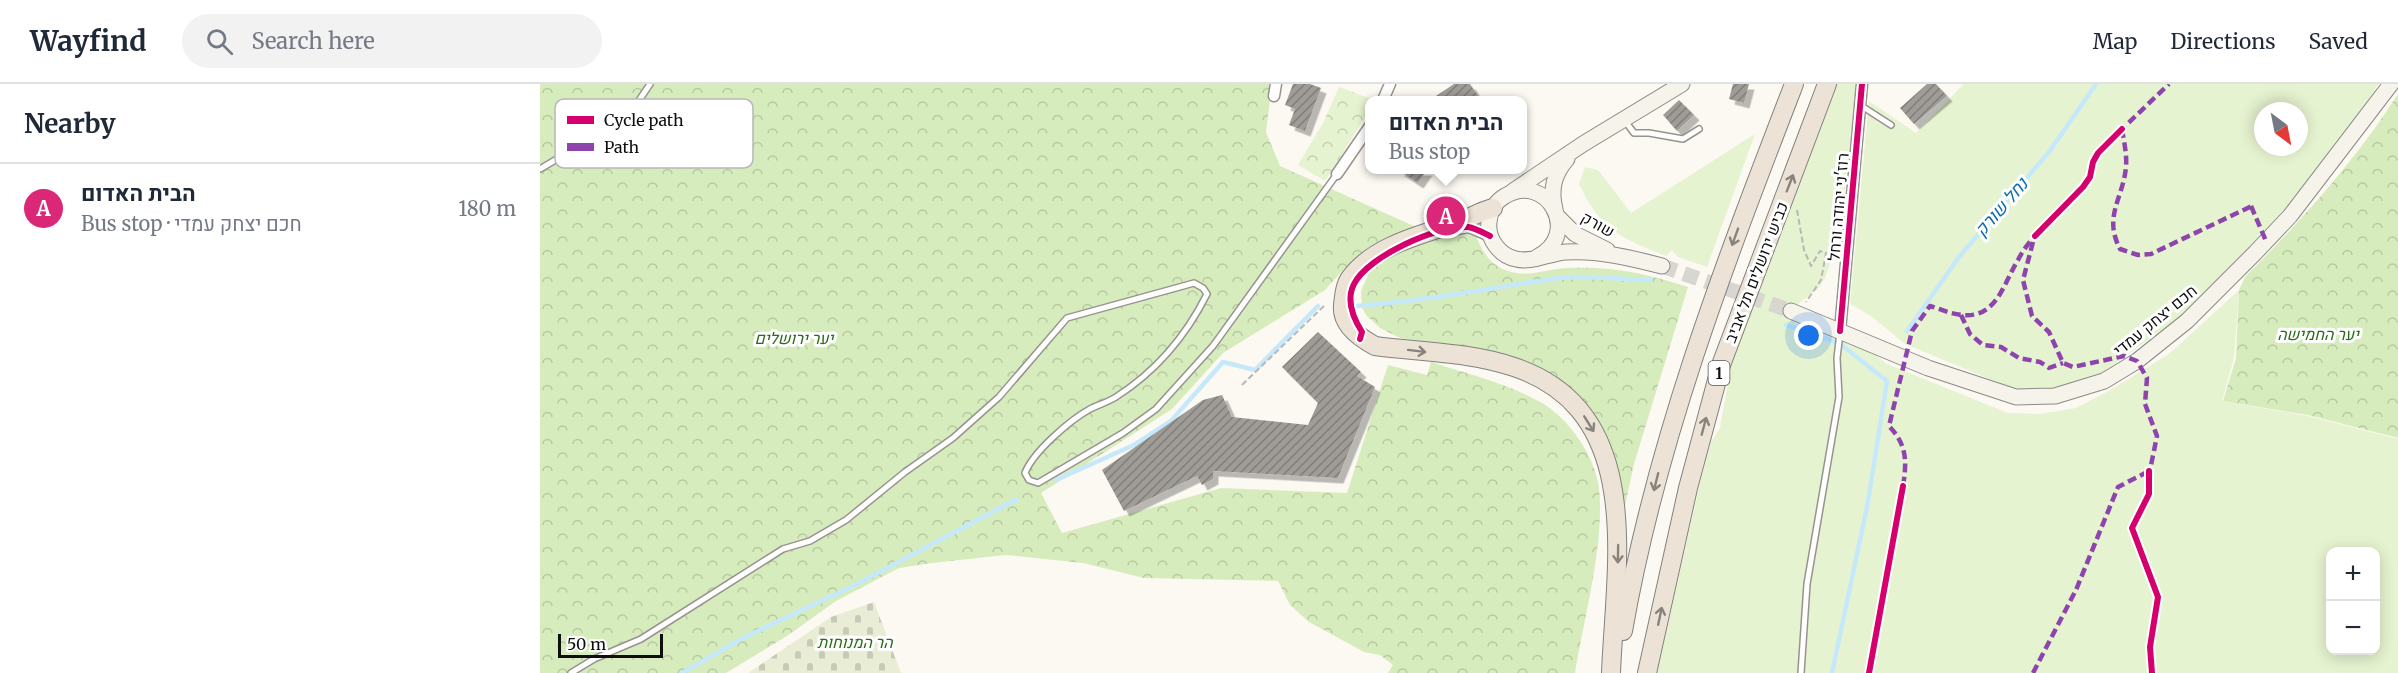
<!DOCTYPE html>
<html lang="en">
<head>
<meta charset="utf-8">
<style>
  body { margin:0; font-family:Merriweather,Heebo,serif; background:#f2f2f3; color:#1f2937 }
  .controls { position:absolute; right:18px; bottom:18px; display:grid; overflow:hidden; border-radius:12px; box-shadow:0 3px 15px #0003 }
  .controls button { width:54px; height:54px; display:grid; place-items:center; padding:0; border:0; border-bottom:2px solid #e0e1e3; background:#fff; color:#1f2937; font:30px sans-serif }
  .compass { position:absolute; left:1714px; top:18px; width:54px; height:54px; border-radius:50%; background:#fff; box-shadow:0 3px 15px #0003; rotate:148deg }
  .scale { position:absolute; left:18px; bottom:15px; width:105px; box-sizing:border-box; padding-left:6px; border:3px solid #0e0e0e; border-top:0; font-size:16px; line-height:21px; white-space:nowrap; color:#0e0e0e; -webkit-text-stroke:4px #fff; paint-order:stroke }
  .you { position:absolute; left:1269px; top:252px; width:21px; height:21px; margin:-15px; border:4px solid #fff; border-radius:50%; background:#1a73e8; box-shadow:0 0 0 9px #1a73e833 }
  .badge { display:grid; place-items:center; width:39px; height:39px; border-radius:50%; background:#db2777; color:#fff; font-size:20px; font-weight:700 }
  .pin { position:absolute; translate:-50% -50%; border:3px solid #fff; box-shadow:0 2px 6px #0006 }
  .popup { position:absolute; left:825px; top:12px; width:162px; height:78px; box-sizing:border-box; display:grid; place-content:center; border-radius:12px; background:#fff; filter:drop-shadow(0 2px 4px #0005); font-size:20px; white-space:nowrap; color:#747a83 }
  .popup b { font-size:22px; color:#1f2937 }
  .popup::after { content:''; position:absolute; left:50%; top:100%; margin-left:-12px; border:12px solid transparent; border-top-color:#fff }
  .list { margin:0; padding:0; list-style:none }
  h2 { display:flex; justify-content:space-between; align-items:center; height:78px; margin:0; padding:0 24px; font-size:26px }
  h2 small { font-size:20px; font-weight:400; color:#747a83 }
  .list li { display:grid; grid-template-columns:39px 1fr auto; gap:18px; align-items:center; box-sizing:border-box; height:90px; padding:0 24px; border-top:2px solid #e0e1e3 }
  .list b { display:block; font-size:22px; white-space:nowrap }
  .list p { margin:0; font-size:20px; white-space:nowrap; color:#747a83 }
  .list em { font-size:20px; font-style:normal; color:#747a83 }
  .icon { flex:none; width:33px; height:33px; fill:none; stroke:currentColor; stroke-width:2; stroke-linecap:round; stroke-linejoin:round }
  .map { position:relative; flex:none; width:1858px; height:589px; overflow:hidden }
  header { display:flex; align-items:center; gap:36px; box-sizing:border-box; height:84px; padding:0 30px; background:#fff; border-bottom:2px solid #e0e1e3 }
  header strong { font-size:28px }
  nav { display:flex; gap:33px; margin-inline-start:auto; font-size:21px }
  .search { width:420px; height:54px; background:#f2f2f3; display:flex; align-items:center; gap:15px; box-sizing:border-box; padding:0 21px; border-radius:33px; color:#747a83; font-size:22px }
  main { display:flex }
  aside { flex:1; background:#fff }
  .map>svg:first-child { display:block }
  .grass { fill:#e6f3d0; fill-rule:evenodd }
  .forest { fill:url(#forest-crowns) }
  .cemetery { fill:url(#cemetery-stones) }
  .park { fill:url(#park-crowns) }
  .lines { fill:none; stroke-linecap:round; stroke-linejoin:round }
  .stream { stroke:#c5e9fa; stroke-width:4.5 }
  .building { fill:url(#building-hatch); filter:url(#shadow) }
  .secondary-tunnel { stroke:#d8d6d0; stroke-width:15; stroke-dasharray:15 8; stroke-linecap:butt }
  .service-casing { stroke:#959491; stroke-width:8 }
  .minor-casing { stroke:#959491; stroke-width:13 }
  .secondary-casing { stroke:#8c8a87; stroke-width:17 }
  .trunk-casing { stroke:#82817e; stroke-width:20 }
  .path { stroke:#b8b8b6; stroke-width:2; stroke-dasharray:6 3; stroke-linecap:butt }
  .service { stroke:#fffefd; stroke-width:5 }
  .minor { stroke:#fffefd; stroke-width:10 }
  .secondary { stroke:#f5f3ea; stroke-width:15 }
  .trunk { stroke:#ece3d6; stroke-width:18 }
  .quiet { stroke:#8e44ad; stroke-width:4.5; stroke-dasharray:9 4.5; stroke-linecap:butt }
  .cycleway-casing { stroke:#fff; stroke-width:10 }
  .cycleway { stroke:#d6006c; stroke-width:6 }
  .oneway { stroke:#88837c }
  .labels { text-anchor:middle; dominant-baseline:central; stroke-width:6; stroke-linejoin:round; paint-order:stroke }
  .shield { fill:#fff; stroke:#565656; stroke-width:1.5 }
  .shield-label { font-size:15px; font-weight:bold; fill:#0e0e0e }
  .street-label { font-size:16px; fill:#0e0e0e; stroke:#fff }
  .park-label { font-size:16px; font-style:italic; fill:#2b6d17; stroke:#fff }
  .water-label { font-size:18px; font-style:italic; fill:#096bae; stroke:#fff }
  .key { fill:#fff; stroke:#b7b7b7; stroke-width:1.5 }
  .key-label { font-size:16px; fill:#0e0e0e }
</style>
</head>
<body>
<header>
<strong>Wayfind</strong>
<div class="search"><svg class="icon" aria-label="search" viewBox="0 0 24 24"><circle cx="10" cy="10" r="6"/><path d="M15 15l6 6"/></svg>Search here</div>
<nav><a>Map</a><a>Directions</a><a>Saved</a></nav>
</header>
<main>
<aside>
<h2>Nearby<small></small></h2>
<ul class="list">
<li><span class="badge">A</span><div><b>הבית האדום</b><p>Bus stop · חכם יצחק עמדי</p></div><em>180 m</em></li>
</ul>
</aside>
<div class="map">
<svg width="1858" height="589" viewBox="0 0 1858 589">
  <defs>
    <pattern id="forest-crowns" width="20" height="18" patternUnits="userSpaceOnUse" patternTransform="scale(1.5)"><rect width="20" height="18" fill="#d7ecbd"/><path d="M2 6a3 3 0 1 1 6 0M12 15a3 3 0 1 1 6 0" fill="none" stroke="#b7c9a1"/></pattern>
    <pattern id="cemetery-stones" width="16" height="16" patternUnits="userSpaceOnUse" patternTransform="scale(1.5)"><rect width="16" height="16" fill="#e9edd5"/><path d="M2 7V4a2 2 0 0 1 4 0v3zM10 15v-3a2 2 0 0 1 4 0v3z" fill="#c7cab6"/></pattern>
    <pattern id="park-crowns" width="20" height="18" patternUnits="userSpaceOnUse" patternTransform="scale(1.5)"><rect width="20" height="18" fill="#e6f3d0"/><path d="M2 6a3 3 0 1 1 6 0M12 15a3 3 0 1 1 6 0" fill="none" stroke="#c4cfb1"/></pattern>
    <pattern id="building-hatch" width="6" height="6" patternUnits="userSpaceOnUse" patternTransform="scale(1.5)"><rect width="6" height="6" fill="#9f9c98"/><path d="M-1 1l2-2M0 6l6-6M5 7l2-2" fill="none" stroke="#807e7a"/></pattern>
    <filter id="shadow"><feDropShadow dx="5.5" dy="5.5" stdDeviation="0" flood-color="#0004"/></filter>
  </defs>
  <rect width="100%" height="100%" fill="#fcf9f2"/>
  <g class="grass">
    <path d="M1297,0H1316L1300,152L1285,194L1278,205L1254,223L1328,265L1347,280L1468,329L1500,330L1536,324L1574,304L1630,269L1699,206L1694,274L1682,317L1768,332L1858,355V589H1117L1161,395L1171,358L1180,344L1192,276L1238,147ZM1790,468H1836V566H1790Z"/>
    <path d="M1424,0H1838L1814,42L1738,134L1691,184L1637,235L1554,295L1502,307L1471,304L1365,260L1331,232L1310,220L1329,17L1376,49ZM1723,27H1759V63H1723Z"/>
    <path d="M1215,50L1167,183L1138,173L1132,166L1126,172C1080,153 1062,148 1039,100L1045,83L1058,86L1091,129Z"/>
  </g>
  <g class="forest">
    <path d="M0,0H732L726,48L740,82L874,142L836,163L804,185L785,206L683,269L632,325L501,409L522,449L681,404L807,409L848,281L887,291L891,278C928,290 967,299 1002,319C1029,335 1055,372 1059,404C1065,459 1044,533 1035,589H848L853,581L840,571L824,568L769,538L750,521L738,497L604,494L543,479L466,471L392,479L359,484L296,517L247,552L186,589H0Z"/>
    <path d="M1858,10V354L1768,331L1683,317L1696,274L1699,206L1705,193C1762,136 1815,77 1858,10Z"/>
    <path d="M934,147C940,164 949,181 968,187C988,194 1006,185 1026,184C1068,181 1109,190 1148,203L1094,380L1084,426L1057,341L962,273L860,254L840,244L826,231L822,223L821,207L831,184L892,152Z"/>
  </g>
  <polygon class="cemetery" points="334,518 361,589 208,589 291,533"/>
  <polygon class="park" points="799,3 834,16 830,16 829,27 785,97 758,81 783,39"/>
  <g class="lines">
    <g class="stream">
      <path d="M817,222C880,217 942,206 1005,196C1040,190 1076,195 1111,196"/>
      <polyline points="1246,241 1299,259 1347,297 1328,418 1292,589"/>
      <polyline points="1367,247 1419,173 1509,68 1556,0"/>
      <polyline points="516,396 594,361 631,337 683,278 715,286 778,222"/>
      <polyline points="142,589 203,554 315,501 477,415"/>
    </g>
  </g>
  <g class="building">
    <polygon points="753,0 770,0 781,4 765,47 749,41 755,25 745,21"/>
    <polygon points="914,0 930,0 941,16 890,16"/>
    <polygon points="1193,0 1209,0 1204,19 1189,15"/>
    <polygon points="1387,0 1396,0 1407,12 1374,40 1360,24"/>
    <polygon points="1139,16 1154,31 1137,47 1123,31"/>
    <polygon points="858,86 887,86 878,99"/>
    <polygon points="778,248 821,288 817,292 835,303 798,394 673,387 673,395 662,401 657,392 584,427 562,386 663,316 682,311 692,333 768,341 778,319 742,283"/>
  </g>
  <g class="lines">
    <polyline class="secondary-tunnel" points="1122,182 1251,227"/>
    <defs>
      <g id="service">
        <polyline points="1320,21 1351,41"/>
        <polyline points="1085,37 1094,49 1109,49 1143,55 1159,45"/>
        <polyline points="0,85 68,45 94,24 110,0"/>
        <path d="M31,589L54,575L101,555L243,465L270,457L306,436L365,388L413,354L459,313L527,234L654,199L663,204L667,210C646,252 615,288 576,313C568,318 558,321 550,325C530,336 493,368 485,389L489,396L498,399L583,349L616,325L673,262L797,90"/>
        <polyline points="1261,589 1267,500 1299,313 1297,274 1300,249"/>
      </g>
      <g id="minor">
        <polyline points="734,12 736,0"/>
        <polyline points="843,16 850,0"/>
        <polyline points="797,90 830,42"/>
        <polyline points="917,145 929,143 950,152"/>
        <polyline points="1300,247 1322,0"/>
      </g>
      <g id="secondary">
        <polyline points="973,107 1043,60 1142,0"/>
        <path d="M1015,125C1010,105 1014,90 1027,75"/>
        <polyline points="1018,133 1035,150 1067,166"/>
        <path d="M997,173C1043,150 1006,87 965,112C956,117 950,127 949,138C947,155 960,172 976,175C992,179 1010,169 1026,168C1058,166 1091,174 1122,182"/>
        <polyline points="1251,227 1388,284 1476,313 1515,312 1564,297 1597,277 1647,237 1715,169 1750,132 1851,0"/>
      </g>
      <g id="trunk">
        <path d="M953,124C937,128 926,137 910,141C876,152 833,163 810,194C805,201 804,212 803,221C801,240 820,254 835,262C881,268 930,268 974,283C1107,327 1075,482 1071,589"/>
        <path d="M1083,547C1116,357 1185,179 1254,0"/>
        <polyline points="1107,589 1148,404 1181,281 1287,0"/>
      </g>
    </defs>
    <use href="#service" class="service-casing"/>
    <use href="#minor" class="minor-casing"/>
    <use href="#secondary" class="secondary-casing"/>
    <use href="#trunk" class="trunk-casing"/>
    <g class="path">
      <polyline points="1257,126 1264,166 1271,182 1280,167 1286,169 1281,196 1266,218"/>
      <polyline points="702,301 786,220"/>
    </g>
    <use href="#service" class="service"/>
    <use href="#minor" class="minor"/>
    <use href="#secondary" class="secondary"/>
    <use href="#trunk" class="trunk"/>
    <g class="quiet">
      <path d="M1582,45C1584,58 1587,70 1586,83C1583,115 1563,132 1580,165L1598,171L1611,170L1714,121"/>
      <polyline points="1579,48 1629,0"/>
      <polyline points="1711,122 1726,157"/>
      <polyline points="1493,158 1483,196 1492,232 1509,248 1523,279 1533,283 1584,272 1597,277 1607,294 1605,320 1617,352 1609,391"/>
      <polyline points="1421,231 1430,250 1443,261 1461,263 1479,274 1500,278 1509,284 1523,279"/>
      <path d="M1363,402C1367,377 1367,361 1349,342L1372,247L1390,222C1400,225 1411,230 1422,231C1457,235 1464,198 1478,176C1483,166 1490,157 1498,149"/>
      <polyline points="1493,589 1536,506 1578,403 1609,387"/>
    </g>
    <defs>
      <g id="cycleway">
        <polyline points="1495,152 1543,103 1550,93 1553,78 1558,69 1582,45"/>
        <polyline points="1300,247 1322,0"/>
        <path d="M820,255L822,248C813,234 806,216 814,200C828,172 898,141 928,143C935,144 944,149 950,152"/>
        <polyline points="1609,387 1609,410 1592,444 1618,513 1610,563 1612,589"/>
        <polyline points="1329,589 1363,402"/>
      </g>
    </defs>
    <use href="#cycleway" class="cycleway-casing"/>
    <use href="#cycleway" class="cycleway"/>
  </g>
  <defs><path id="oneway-shaft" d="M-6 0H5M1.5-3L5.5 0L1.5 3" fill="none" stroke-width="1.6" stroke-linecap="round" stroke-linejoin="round" transform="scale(1.5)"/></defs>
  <g class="oneway">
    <use href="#oneway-shaft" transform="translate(1250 99) rotate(-69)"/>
    <use href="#oneway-shaft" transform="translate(1195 153) rotate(110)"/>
    <use href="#oneway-shaft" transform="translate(877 267) rotate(7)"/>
    <use href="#oneway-shaft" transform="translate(1049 340) rotate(58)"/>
    <use href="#oneway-shaft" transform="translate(1164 342) rotate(-75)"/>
    <use href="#oneway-shaft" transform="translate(1116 398) rotate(104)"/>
    <use href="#oneway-shaft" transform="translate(1078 470) rotate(91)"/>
    <use href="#oneway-shaft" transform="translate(1120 532) rotate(-78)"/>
  </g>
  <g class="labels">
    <rect class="shield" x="1168.5" y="277" width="21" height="24" rx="4.5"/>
    <g class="shield-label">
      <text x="1179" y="289">1</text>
    </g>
    <g class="street-label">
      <text transform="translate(1298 123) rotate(-85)">רוז'ני יהודה ורחל</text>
      <text transform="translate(1058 140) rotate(29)">שורק</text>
      <text transform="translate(1216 188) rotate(-69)">כביש ירושלים תל אביב</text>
      <text transform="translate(1615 236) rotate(-39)">חכם יצחק עמדי</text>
    </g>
    <g class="park-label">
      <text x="1778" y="250">יער החמישה</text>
      <text x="254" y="254">יער ירושלים</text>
      <text x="315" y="558">הר המנוחות</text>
    </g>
    <g class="water-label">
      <text transform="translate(1461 123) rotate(-49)">נחל שורק</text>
    </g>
  </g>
  <rect x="15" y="15" width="198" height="69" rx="9" class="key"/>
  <rect x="27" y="32" width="27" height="8" fill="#d6006c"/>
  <rect x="27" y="59" width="27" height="8" fill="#8e44ad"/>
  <g class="key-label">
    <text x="64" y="42">Cycle path</text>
    <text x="64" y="69">Path</text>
  </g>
</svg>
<div class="controls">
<button>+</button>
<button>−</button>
</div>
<svg class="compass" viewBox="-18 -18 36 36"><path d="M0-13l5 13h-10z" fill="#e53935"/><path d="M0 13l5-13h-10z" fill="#747a83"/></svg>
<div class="scale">50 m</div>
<div class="you"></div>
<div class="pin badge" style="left:906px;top:132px">A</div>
<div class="popup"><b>הבית האדום</b>Bus stop</div>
</div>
</main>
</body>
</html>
